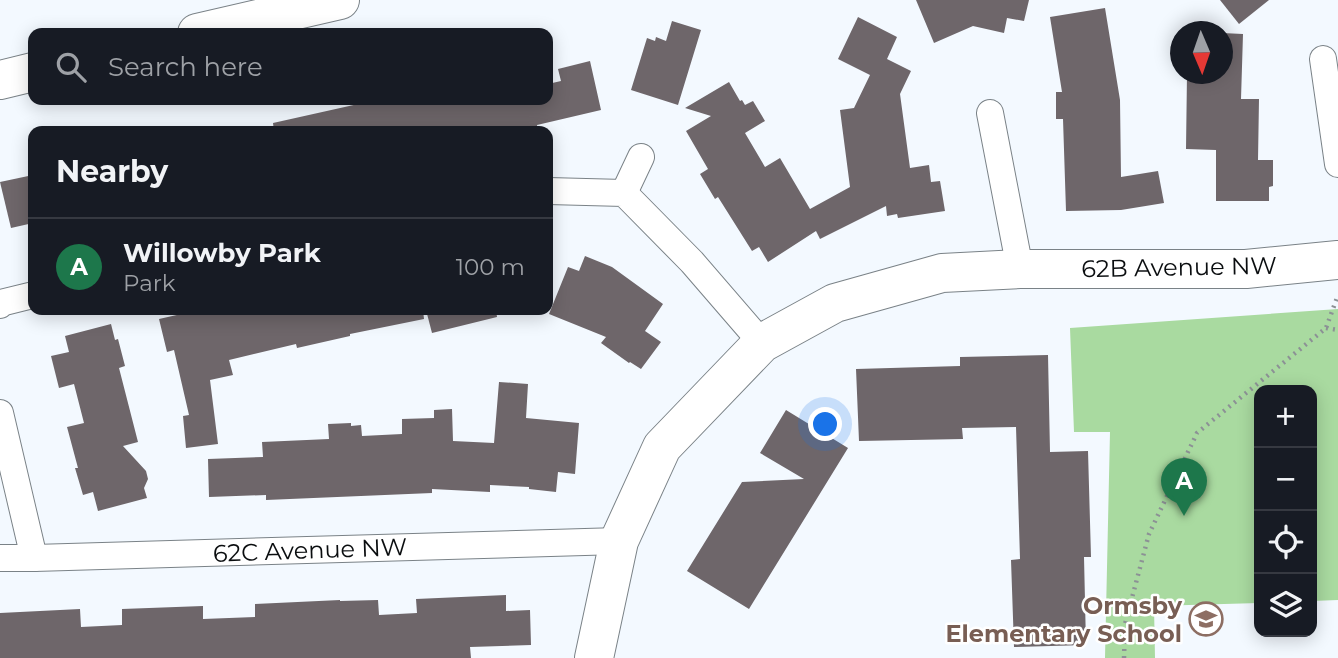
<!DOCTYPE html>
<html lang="en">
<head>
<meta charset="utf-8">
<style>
  body { margin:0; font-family:Montserrat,sans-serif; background:#20242c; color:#f1f3f6 }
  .controls { position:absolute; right:21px; bottom:21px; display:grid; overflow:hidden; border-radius:14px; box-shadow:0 4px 18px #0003 }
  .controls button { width:63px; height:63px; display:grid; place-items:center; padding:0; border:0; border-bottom:2px solid #363941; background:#171b24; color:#f1f3f6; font:35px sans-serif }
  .compass { position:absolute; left:1170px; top:21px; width:63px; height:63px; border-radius:50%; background:#171b24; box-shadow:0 4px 18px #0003; rotate:178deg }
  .you { position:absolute; left:826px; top:425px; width:24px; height:24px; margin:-18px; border:5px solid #fff; border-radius:50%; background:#1a73e8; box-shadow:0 0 0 10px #1a73e833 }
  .badge { display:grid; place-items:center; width:46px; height:46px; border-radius:50%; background:#1d774b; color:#fff; font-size:23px; font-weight:700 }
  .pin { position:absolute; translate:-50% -58px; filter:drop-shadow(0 2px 4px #0008) }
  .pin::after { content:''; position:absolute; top:37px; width:24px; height:21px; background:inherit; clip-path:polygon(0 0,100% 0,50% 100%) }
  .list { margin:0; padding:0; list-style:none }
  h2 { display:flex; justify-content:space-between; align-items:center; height:91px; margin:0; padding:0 28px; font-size:30px }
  h2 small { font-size:23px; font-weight:400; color:#9ea1a6 }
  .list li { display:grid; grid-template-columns:46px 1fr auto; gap:21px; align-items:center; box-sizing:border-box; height:98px; padding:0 28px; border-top:2px solid #363941 }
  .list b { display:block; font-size:26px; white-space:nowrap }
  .list p { margin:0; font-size:23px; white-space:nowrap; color:#9ea1a6 }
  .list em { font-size:23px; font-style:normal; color:#9ea1a6 }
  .icon { flex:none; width:38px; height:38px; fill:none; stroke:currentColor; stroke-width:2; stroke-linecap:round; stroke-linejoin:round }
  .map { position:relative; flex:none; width:1338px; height:658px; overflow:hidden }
  .search { position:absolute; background:#171b24; box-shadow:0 4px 18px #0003; left:28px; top:28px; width:525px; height:77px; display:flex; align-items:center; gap:18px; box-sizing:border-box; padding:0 24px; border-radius:14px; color:#9ea1a6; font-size:26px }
  .panel { position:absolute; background:#171b24; box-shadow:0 4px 18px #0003; left:28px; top:126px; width:525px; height:189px; border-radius:14px }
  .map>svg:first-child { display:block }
  .green { fill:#a9daa0 }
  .building { fill:#6e666a }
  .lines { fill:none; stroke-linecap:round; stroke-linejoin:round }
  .street-casing { stroke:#7a8287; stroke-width:28 }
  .secondary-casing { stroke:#7a8287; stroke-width:40 }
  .path { stroke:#8c9195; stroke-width:4.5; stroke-dasharray:2 5; stroke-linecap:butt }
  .street { stroke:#fff; stroke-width:26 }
  .secondary { stroke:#fff; stroke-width:38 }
  .labels { text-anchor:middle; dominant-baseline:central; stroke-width:5; stroke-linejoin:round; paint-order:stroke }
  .street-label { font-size:24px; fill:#0a0d0f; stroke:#fff }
  .education-label { font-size:24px; font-weight:bold; fill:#785e54; stroke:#fff; text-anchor:end }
</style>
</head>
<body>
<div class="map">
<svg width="1338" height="658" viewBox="0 0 1338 658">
  <rect width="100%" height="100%" fill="#f3f9ff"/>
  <polygon class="green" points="1338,309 1338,600 1312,601 1312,390 1259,390 1259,603 1154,606 1155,658 1105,658 1110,432 1074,432 1070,328"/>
  <g class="building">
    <polygon points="916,0 1029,0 1024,21 1007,18 1004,33 973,26 934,43"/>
    <polygon points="1220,0 1269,0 1239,24"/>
    <polygon points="1105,8 1120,100 1121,177 1158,171 1164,203 1121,210 1066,211 1063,119 1056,119 1056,92 1062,92 1050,17"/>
    <polygon points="858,17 897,37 887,59 911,71 900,94 910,168 929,165 931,182 940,181 945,211 898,218 897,214 887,216 886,206 820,239 816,231 768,262 759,247 752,251 718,197 715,199 700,174 708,169 686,131 711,116 685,108 729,82 740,101 742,100 745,105 753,101 765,121 745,133 765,167 780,158 810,209 850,187 840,110 854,108 870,75 838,59"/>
    <polygon points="672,21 701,30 678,105 631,90 647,38 655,41 656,37 666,41"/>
    <polygon points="1222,33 1243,34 1241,99 1259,99 1258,160 1273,160 1273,186 1269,187 1269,201 1216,201 1216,150 1186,149 1187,74 1222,74"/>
    <polygon points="590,61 601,110 537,125 538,131 274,131 273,123 376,100 548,100 548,84 561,81 558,69"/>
    <polygon points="33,175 33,223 11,228 0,182"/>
    <polygon points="585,256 612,267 663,304 645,331 661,342 641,369 630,362 629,363 601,343 606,337 549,314 568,267 579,271"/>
    <polygon points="199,310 423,310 424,319 350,334 350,336 297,348 296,344 229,360 233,375 210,380 218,444 186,448 183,416 189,415 174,350 167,352 159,319"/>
    <polygon points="426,310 496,310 497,317 432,333"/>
    <polygon points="111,324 115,340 118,339 125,366 119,368 138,442 123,446 146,471 148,479 144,488 147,498 98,511 93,492 83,495 75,468 78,468 67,427 84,423 74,384 59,388 51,356 69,352 65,336"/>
    <polygon points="1048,355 1050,452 1088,451 1091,557 1084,557 1086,645 1014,647 1011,560 1020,559 1016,427 962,428 963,439 859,441 856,369 960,366 960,357"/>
    <polygon points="499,382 528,384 526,418 579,423 575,474 558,472 556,492 529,489 529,487 490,485 490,492 432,489 432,493 266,500 266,495 209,497 208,459 263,457 262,442 329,439 328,424 351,423 351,426 361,425 362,436 402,434 402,419 434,418 434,410 452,409 453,441 494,443"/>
    <polygon points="786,410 848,448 749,609 687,571 742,482 804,479 760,453"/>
    <polygon points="506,595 506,611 530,610 531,645 470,647 471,658 0,658 0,613 80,609 81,627 122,625 122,609 203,606 203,619 255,617 255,604 340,600 340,601 378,600 379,615 417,613 416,599"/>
  </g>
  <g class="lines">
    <defs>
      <g id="street">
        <polyline points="1323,59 1338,164"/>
        <polyline points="990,113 1020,269"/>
        <polyline points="548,191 624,193 692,262 762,343"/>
        <polyline points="624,193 641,157"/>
        <polyline points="0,305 1,303 33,295"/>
        <polyline points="0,413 34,558"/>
        <polyline points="0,558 34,558 619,541"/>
      </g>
      <g id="secondary">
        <polyline points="197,33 340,0"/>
        <polyline points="0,80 33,72"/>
        <polyline points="594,658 619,541 662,447 762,343 835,303 942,273 1020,269 1246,269 1338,260"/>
      </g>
    </defs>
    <use href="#street" class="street-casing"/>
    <use href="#secondary" class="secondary-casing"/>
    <g class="path">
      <polyline points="1326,328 1338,330"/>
      <polyline points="1124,658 1125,624 1149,534 1197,433 1326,328 1338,295"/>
    </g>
    <use href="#street" class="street"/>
    <use href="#secondary" class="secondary"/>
  </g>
  <defs>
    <symbol id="school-ring" viewBox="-11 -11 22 22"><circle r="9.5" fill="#fff" stroke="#8d6e63" stroke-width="1.5"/><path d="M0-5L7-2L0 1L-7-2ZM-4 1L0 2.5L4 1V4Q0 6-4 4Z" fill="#8d6e63"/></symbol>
  </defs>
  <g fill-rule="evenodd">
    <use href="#school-ring" x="1187" y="600" width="38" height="38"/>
  </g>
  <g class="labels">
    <g class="street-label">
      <text transform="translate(1179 267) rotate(-1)">62B Avenue NW</text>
      <text transform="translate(310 550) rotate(-2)">62C Avenue NW</text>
    </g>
    <g class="education-label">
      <text x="1182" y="605">Ormsby<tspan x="1182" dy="28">Elementary School</tspan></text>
    </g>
  </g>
</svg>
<div class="controls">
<button>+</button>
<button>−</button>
<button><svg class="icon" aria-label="locate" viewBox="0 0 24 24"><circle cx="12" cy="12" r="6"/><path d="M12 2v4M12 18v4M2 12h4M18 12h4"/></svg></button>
<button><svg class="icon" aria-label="layers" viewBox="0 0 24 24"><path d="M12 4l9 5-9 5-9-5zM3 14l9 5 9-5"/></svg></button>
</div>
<svg class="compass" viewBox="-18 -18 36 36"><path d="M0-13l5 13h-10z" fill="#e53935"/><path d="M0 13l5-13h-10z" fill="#9ea1a6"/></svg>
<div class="you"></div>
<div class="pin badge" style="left:1184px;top:516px">A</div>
<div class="search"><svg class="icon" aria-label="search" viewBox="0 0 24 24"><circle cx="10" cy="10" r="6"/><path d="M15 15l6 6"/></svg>Search here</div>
<section class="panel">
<h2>Nearby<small></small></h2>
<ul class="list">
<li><span class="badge">A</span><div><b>Willowby Park</b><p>Park</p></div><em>100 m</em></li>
</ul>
</section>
</div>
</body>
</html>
